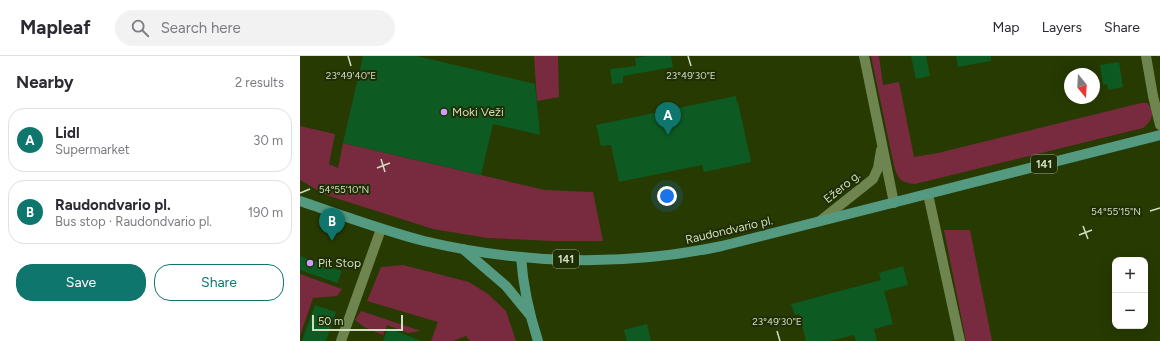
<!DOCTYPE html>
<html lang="en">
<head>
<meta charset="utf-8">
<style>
  body { margin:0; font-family:Figtree,sans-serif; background:#f2f2f3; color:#2b2b33 }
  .controls { position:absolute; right:12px; bottom:12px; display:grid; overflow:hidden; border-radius:8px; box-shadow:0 4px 16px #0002 }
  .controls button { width:36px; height:36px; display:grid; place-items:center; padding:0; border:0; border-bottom:1px solid #e1e1e2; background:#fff; color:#2b2b33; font:20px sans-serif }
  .compass { position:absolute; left:764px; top:12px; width:36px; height:36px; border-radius:50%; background:#fff; box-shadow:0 4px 16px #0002; rotate:162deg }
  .scale { position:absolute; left:12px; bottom:10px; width:91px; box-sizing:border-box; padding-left:4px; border:2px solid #d0dec1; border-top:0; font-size:11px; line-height:14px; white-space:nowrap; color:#d0dec1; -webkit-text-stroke:3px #1f2e05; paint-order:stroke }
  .you { position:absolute; left:367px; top:140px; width:14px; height:14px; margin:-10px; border:3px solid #fff; border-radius:50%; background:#1a73e8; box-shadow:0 0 0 6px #1a73e833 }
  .badge { display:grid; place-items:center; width:26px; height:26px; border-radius:50%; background:#0f766e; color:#fff; font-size:13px; font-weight:700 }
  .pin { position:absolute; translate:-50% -33px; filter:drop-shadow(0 1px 2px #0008) }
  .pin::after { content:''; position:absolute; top:21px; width:14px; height:12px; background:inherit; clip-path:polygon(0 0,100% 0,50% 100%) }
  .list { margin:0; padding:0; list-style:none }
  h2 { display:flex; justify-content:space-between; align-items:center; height:52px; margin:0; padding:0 16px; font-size:17px }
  h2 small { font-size:13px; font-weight:400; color:#7c7c81 }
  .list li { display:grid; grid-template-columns:26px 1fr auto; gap:12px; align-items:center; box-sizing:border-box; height:64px; margin:0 8px 8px; padding:0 8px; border:1px solid #e1e1e2; border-radius:16px }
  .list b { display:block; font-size:15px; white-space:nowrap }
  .list p { margin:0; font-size:13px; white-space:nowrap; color:#7c7c81 }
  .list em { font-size:13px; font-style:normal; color:#7c7c81 }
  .actions { display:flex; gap:8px; padding:12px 16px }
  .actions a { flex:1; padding:9px 0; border:1px solid #0f766e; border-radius:16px; text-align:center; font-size:14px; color:#0f766e }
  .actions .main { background:#0f766e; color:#fff }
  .icon { flex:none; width:22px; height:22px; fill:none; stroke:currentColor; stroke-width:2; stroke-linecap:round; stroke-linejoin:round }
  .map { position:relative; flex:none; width:860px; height:285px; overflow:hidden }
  header { display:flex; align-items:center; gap:24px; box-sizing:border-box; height:56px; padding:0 20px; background:#fff; border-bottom:1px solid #e1e1e2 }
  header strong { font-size:19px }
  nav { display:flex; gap:22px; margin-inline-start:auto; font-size:14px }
  .search { width:280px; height:36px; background:#f2f2f3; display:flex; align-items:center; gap:10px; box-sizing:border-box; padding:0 14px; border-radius:22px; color:#7c7c81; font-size:15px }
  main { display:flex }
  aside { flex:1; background:#fff }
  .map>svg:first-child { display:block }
  .green { fill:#782a3e }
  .building { fill:#0d5b23 }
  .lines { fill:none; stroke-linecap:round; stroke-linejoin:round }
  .minor { stroke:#6e854f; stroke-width:10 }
  .major { stroke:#549a80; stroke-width:10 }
  .ticks { fill:none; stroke:#d0dec1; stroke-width:1.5 }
  .poi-dot { fill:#d09dfe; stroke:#1f2e05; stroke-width:1.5 }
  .labels { text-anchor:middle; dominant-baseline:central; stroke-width:4; stroke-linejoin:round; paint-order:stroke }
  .shield { fill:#1f2e05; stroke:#9ba989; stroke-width:1 }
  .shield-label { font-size:11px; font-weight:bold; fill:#d0dec1 }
  .poi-label { font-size:12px; fill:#d0dec1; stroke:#1f2e05; text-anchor:start }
  .street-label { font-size:12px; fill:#d0dec1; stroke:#1f2e05 }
  .ticks-label { font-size:10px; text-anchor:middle; fill:#d0dec1; stroke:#1f2e05; stroke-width:4; stroke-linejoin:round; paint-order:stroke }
</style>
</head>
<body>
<header>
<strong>Mapleaf</strong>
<div class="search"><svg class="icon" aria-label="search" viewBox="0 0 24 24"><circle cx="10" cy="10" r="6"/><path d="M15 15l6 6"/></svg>Search here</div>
<nav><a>Map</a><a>Layers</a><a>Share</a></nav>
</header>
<main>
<aside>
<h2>Nearby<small>2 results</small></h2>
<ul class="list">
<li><span class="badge">A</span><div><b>Lidl</b><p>Supermarket</p></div><em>30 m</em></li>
<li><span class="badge">B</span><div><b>Raudondvario pl.</b><p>Bus stop · Raudondvario pl.</p></div><em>190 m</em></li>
</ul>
<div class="actions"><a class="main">Save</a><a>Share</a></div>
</aside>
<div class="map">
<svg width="860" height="285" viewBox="0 0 860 285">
  <rect width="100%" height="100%" fill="#273a01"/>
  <g class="green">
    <polygon points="234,0 258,0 259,41 237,45"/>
    <path d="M571,0H579L583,29L599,26L614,101L638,97L841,47H847C856,56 852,65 843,72L615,128C601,127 598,123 594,110Z"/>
    <polygon points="0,70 35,78 29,108 38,112 43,87 245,134 293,136 303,185 253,185 187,182 133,173 26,139 0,124"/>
    <polygon points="644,174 670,174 692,285 666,285"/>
    <polygon points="103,209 169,226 188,238 206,255 216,285 170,285 166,280 153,285 131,285 138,266 67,245 81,211"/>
    <polygon points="0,218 42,233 37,240 13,242 0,280"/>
    <polygon points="61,255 121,275 108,277 87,269 83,279 64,271 55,264"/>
  </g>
  <g class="building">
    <polygon points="63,0 117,0 235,28 240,79 193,68 181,119 43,87"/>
    <polygon points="347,0 371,0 373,11 323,20 323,27 312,28 310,13 336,10 335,2"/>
    <polygon points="611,0 626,0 630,20 616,23"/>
    <polygon points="656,0 691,0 691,5 658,11"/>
    <polygon points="819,6 823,31 808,34 807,28 803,29 800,9"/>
    <polygon points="436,40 437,47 438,46 451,106 404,116 402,109 319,126 311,89 301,90 296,69"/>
    <polygon points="0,200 42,215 37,227 0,214"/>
    <polygon points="603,210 608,229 584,235 593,268 574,273 577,285 556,285 554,279 530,285 506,285 499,258 495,259 491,248 581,224 579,217"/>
    <polygon points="15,249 36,256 26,285 2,285"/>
    <polygon points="347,268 351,285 327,285 324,274"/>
    <polygon points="88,272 119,284 119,285 83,285"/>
  </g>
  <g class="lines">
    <g class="minor">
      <polyline points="564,0 594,147"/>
      <polyline points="846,0 853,40 860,69"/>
      <polyline points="628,138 660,285"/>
      <polyline points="520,165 573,123 578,112 581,94"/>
      <polyline points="41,285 81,173"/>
    </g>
    <g class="major">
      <path d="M0,145C41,159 82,174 124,185C221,208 324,211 422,190L860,79"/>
      <polyline points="163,193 206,230 229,258"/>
      <path d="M221,201C223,230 229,257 238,285"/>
    </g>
  </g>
  <path class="ticks" d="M48,0L51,10M388,0L391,10M81,103L85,116M77,112L90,107M0,137L10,133M850,155L860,152M783,170L788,183M779,179L792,174M477,275L480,285"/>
  <g class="poi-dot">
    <circle cx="144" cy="56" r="4"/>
    <circle cx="10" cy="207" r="4"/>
  </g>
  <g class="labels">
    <g class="shield">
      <rect x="731" y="99" width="26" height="18" rx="3"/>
      <rect x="253" y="194" width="26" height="18" rx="3"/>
    </g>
    <g class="shield-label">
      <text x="744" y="108">141</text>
      <text x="266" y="203">141</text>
    </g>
    <g class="poi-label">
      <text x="152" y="56">Moki Veži</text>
      <text x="18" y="207">Pit Stop</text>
    </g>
    <g class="street-label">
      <text transform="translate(542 131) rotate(-39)">Ežero g.</text>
      <text transform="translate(429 174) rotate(-13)">Raudondvario pl.</text>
    </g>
  </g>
  <g class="ticks-label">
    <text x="51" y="23">23°49'40"E</text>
    <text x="391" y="23">23°49'30"E</text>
    <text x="44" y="137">54°55'10"N</text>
    <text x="816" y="159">54°55'15"N</text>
    <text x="477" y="269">23°49'30"E</text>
  </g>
</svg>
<div class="controls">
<button>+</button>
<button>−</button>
</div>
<svg class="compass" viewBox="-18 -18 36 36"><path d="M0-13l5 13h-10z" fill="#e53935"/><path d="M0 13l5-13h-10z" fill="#7c7c81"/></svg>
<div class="scale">50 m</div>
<div class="you"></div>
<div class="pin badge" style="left:368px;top:79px">A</div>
<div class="pin badge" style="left:32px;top:185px">B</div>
</div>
</main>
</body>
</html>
